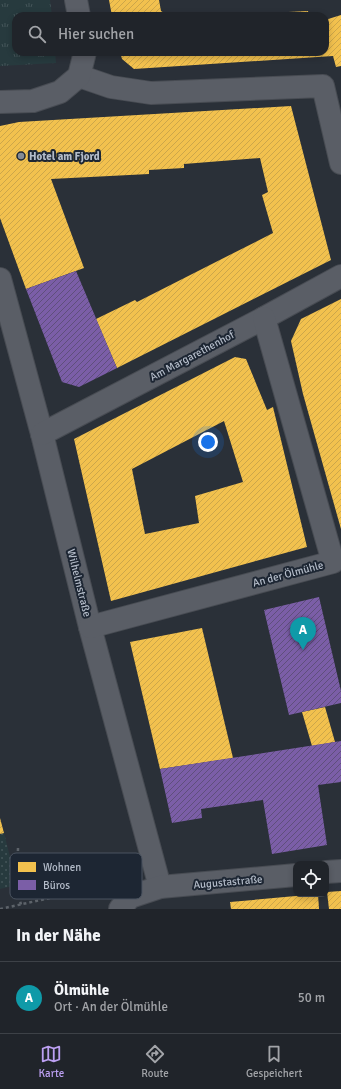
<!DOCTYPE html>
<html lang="de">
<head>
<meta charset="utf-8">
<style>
  body { margin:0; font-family:Signika,sans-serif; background:#282c32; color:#f1f3f6 }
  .controls { position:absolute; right:12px; bottom:12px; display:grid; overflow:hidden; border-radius:8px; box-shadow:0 2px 6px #0003 }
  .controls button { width:36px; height:36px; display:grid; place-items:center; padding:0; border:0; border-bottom:1px solid #3d4147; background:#20242a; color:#f1f3f6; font:20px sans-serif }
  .you { position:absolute; left:208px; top:442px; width:14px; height:14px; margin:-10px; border:3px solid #fff; border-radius:50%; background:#1a73e8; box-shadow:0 0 0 6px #1a73e833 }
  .badge { display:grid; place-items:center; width:26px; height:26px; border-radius:50%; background:#bca0f2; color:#fff; font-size:13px; font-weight:700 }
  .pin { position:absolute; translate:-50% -33px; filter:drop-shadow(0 1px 2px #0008) }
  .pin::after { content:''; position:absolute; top:21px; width:14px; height:12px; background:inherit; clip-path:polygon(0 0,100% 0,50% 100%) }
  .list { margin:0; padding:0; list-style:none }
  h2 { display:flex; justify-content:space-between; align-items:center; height:52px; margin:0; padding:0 16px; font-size:17px }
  h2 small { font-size:13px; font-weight:400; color:#a2a4a8 }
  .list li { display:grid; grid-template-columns:26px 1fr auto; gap:12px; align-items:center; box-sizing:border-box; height:72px; padding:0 16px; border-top:1px solid #3d4147 }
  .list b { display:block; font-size:15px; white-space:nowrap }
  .list p { margin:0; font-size:13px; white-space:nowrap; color:#a2a4a8 }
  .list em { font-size:13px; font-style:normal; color:#a2a4a8 }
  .icon { flex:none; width:22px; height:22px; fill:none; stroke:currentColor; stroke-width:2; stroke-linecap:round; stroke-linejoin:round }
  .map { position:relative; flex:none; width:341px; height:909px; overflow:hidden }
  .search { position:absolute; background:#20242a; box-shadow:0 2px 6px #0003; left:12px; right:12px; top:12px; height:44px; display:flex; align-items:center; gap:10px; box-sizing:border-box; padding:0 14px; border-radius:12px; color:#a2a4a8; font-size:15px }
  .sheet { height:124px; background:#20242a }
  nav { display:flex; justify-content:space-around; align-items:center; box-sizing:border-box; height:56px; border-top:1px solid #3d4147; background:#20242a; font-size:11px; color:#a2a4a8 }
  nav a { display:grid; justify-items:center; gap:2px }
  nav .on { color:#bca0f2 }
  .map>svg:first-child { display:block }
  .grass { fill:url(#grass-dots) }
  .park { fill:url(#park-tufts) }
  .homes { fill:url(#homes-hatch); fill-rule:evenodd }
  .offices { fill:url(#offices-hatch) }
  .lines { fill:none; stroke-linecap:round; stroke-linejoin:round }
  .street-casing { stroke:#484c53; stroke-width:24 }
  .path { stroke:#5d636a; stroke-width:2.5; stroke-dasharray:3 3; stroke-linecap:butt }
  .street { stroke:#5a5e66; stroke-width:22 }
  .poi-dot { fill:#848b96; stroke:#1d2633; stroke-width:1.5 }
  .labels { text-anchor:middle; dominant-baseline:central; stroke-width:4; stroke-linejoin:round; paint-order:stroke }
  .poi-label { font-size:11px; font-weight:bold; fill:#b4bcc9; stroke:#1d2633; text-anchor:start }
  .street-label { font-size:11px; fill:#b4bcc9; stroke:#1d2633 }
  .key { fill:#1d2633; stroke:#4a5360; stroke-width:1 }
  .key-label { font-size:11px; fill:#b4bcc9 }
</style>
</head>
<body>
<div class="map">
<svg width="341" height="909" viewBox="0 0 341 909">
  <defs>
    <pattern id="grass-dots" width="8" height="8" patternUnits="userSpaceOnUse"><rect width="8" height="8" fill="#273a3e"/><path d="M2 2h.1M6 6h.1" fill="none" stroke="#445559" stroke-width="1.8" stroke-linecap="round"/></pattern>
    <pattern id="park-tufts" width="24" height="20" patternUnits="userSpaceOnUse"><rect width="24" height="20" fill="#273a3e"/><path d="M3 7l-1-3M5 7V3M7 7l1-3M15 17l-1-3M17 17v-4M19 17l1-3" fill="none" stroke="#445559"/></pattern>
    <pattern id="homes-hatch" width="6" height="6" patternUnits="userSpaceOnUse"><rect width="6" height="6" fill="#f2c14e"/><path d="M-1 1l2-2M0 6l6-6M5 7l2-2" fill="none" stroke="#cca64a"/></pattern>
    <pattern id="offices-hatch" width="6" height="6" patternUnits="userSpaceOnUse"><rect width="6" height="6" fill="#7b5ea7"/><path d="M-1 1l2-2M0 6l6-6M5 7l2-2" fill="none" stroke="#5f4f7c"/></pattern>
  </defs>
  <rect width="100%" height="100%" fill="#2a3038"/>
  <polygon class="grass" points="4,833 17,885 0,889 0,834"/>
  <polygon class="park" points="0,0 50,0 52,16 16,16 16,52 55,52 56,63 0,66"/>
  <g class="homes">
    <polygon points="109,0 159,0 161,11 169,16 112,16"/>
    <polygon points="308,11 309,16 231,16 231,15"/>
    <polygon points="341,15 341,66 336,67 333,56 134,69 122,59 120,52 325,52 325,20"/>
    <polygon points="291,106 331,260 117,368 96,319 135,300 137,302 273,233 262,195 268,192 260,158 184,164 184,168 149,170 149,174 51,179 84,268 26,289 0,218 0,126 19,122"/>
    <polygon points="341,299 341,529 303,394 291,341 301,319"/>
    <path d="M235,357L246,359L267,410L273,407L307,547L111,601L74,439ZM224,421L243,482L195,496L199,523L145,534L132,469Z"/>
    <polygon points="202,628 233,758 160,769 130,642"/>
    <polygon points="325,707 335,742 312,746 302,712"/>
    <polygon points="0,818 4,833 0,834"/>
    <polygon points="341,891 341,909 329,909 327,892"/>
    <polygon points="318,894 319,909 231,909 230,902"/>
  </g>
  <g class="offices">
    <polygon points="76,271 117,368 79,387 62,382 26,289"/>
    <polygon points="319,597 341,691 341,703 289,715 264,610"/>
    <polygon points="341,741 341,782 318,785 327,845 272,854 263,800 201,809 202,818 172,823 160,769"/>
  </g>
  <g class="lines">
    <defs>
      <g id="street">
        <polyline points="76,0 79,16"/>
        <polyline points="79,76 111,87 151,93 323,86 341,163"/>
        <polyline points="0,102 33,101 60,92 79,76 85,52"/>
        <polyline points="0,279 42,434 90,627 160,887"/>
        <polyline points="42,434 264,318 341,276"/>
        <polyline points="90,627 333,562 264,318"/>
        <polyline points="326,872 341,871"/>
        <polyline points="120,909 130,897 160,887 296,875"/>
      </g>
    </defs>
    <use href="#street" class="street-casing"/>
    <g class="path">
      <polyline points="18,848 17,885 21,905"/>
      <polyline points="0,909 68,894 100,889"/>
    </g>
    <use href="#street" class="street"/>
  </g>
  <circle class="poi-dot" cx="21" cy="156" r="4"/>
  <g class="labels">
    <g class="poi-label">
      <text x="29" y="156">Hotel am Fjord</text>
    </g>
    <g class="street-label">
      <text transform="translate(192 356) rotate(-28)">Am Margarethenhof</text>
      <text transform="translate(288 574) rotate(-15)">An der Ölmühle</text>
      <text transform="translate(79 583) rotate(76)">Wilhelmstraße</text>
      <text transform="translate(228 882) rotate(-5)">Augustastraße</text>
    </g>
  </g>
  <rect x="10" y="853" width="132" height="46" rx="6" class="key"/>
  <rect x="18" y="862" width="18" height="10" fill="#f2c14e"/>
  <rect x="18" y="880" width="18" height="10" fill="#7b5ea7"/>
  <g class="key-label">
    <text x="43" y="871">Wohnen</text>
    <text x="43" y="889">Büros</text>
  </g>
</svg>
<div class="controls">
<button><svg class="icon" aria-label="locate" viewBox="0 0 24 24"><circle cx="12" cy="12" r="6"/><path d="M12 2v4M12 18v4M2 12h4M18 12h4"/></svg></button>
</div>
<div class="you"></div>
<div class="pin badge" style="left:303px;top:650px;background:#0f9aa8">A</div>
<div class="search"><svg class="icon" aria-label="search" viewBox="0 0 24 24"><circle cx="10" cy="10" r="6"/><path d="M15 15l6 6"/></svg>Hier suchen</div>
</div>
<section class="sheet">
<h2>In der Nähe<small></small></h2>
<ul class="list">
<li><span class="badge" style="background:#0f9aa8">A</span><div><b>Ölmühle</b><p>Ort · An der Ölmühle</p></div><em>50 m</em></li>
</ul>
</section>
<nav>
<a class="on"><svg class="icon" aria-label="map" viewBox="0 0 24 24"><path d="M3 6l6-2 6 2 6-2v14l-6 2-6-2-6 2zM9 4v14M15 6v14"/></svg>Karte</a>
<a><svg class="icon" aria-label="directions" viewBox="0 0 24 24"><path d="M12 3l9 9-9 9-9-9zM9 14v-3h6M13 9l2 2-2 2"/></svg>Route</a>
<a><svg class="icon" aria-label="saved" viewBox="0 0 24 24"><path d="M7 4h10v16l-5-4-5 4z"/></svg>Gespeichert</a>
</nav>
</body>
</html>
